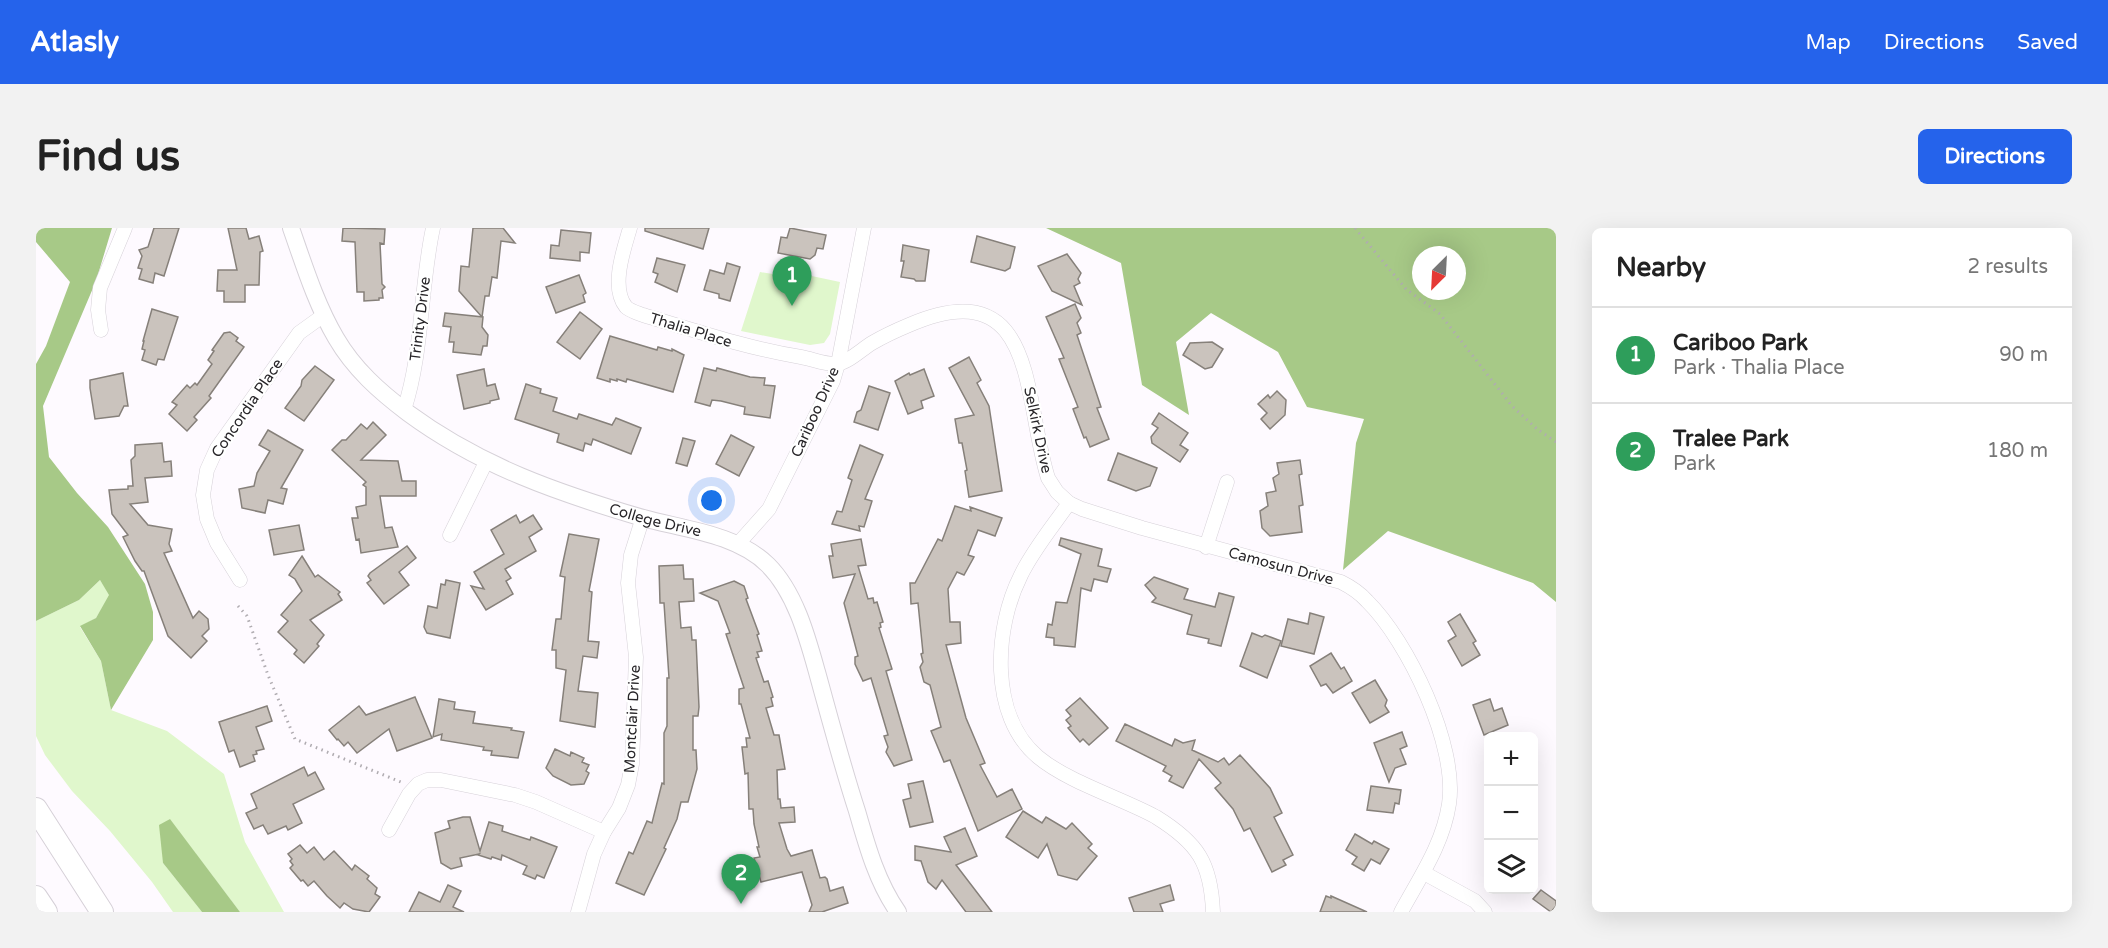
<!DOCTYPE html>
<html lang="en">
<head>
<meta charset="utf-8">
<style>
  body { margin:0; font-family:"Varela Round",sans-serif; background:#f2f2f2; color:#222 }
  .controls { position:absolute; right:18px; bottom:18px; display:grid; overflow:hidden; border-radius:9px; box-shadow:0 6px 24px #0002 }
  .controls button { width:54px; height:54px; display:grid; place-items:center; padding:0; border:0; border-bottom:2px solid #e0e0e0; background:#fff; color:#222; font:30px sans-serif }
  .compass { position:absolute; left:1376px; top:18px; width:54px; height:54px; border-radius:50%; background:#fff; box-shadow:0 6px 24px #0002; rotate:204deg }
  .you { position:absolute; left:676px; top:273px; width:21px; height:21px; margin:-15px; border:4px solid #fff; border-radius:50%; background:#1a73e8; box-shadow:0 0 0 9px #1a73e833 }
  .badge { display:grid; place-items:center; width:39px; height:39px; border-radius:50%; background:#2563eb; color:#fff; font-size:20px; font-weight:700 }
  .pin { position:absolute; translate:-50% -50px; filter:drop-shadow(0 2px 3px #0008) }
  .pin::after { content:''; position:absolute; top:32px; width:21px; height:18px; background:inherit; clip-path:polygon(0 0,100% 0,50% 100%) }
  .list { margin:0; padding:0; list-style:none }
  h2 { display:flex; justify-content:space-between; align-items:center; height:78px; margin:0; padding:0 24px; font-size:26px }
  h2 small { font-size:20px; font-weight:400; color:#767676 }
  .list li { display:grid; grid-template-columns:39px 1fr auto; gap:18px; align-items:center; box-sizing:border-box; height:96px; padding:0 24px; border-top:2px solid #e0e0e0 }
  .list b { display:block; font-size:22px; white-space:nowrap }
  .list p { margin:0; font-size:20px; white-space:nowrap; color:#767676 }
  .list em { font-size:20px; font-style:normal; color:#767676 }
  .icon { flex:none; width:33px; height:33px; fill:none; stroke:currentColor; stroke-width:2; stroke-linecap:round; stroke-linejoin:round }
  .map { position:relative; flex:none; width:1520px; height:684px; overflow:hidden; border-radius:9px }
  header { display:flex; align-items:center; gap:36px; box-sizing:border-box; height:84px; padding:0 30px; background:#2563eb; color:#fff }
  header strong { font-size:28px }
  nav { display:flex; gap:33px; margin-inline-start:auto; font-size:21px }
  .intro { display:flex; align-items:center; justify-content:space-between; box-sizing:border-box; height:144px; padding:0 36px }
  h1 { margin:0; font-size:42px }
  .button { padding:15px 27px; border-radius:9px; background:#2563eb; color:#fff; font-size:21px; font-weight:700 }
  main { display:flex; gap:36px; padding:0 36px }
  aside { flex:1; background:#fff; border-radius:9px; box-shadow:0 6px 24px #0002 }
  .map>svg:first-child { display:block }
  .green { fill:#e0f7cc }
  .forest { fill:#a7c987; fill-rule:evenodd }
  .building { fill:#cac3bd; stroke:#86807a; stroke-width:1.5 }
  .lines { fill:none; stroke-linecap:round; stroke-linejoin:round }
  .minor-casing { stroke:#d6d1d8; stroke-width:15 }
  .tertiary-casing { stroke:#d6d1d8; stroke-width:18 }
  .trunk-casing { stroke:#d6d1d8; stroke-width:24 }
  .path { stroke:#b0acb1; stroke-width:3; stroke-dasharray:1.5 4.5; stroke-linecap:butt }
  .minor { stroke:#fff; stroke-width:14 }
  .tertiary { stroke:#fff; stroke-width:16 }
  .trunk { stroke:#fff; stroke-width:22 }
  .labels { text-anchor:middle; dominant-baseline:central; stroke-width:4.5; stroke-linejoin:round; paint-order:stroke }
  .street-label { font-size:15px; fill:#282629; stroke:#fff }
</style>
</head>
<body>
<header>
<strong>Atlasly</strong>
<nav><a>Map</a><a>Directions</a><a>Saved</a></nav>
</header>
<div class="intro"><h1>Find us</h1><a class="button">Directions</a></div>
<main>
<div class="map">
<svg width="1520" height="684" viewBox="0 0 1520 684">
  <rect width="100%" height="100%" fill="#fefaff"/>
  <g class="green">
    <polygon points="724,44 761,50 771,47 804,54 794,106 788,115 774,117 705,103"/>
    <polygon points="64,352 74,367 60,390 44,399 65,433 75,482 131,503 188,546 209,614 248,684 204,684 133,591 127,635 166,684 137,684 116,654 74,603 36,563 9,527 0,508 0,393 43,372"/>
  </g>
  <g class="forest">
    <polygon points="0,0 76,0 60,53 7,178 13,229 41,265 72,299 109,356 117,384 117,412 75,482 65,433 44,398 60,390 73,367 64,352 43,372 0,393 0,136 10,118 34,54 0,14"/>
    <path d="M1010,0H1520V374L1497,355L1352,303L1307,342L1320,215L1328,191L1271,179L1242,124L1175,85L1140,114L1153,187L1106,157L1085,35ZM1385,27H1421V63H1385Z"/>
    <polygon points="134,591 204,684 166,684 127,635 123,597"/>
  </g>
  <g class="building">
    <polygon points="118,0 143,0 128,48 119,45 117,55 103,51 106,41 102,40 106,28 103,22 112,19"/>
    <polygon points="192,0 210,0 213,11 223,8 227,23 224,24 223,57 209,57 209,74 188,74 188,63 181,63 182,42 201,42"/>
    <polygon points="307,0 349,1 348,16 344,15 346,56 349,59 346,62 347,70 343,70 343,72 328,73 328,64 321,64 319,14 306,13"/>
    <polygon points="437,0 467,0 479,15 465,13 461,50 456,49 453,68 449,68 446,89 423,63 425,38 433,39"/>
    <polygon points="609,0 673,0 667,21 609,3"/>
    <polygon points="754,0 790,7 787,21 781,20 779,27 774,31 742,25 745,9 751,10"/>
    <polygon points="525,2 555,5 553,25 544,24 544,33 514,30 515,17 523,18"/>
    <polygon points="941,8 979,19 974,40 969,43 935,34"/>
    <polygon points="867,17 893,22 889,53 880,53 878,51 865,49 868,33 865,33"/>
    <polygon points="1031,26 1045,45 1042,51 1044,55 1038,58 1046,77 1016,63 1002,38"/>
    <polygon points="621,30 649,37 641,64 619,54 622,46 617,44"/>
    <polygon points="691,35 704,39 694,73 683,70 683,66 668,62 674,42 688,46"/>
    <polygon points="543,47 550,65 547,67 549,74 520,85 510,59"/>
    <polygon points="1039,76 1045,90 1041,95 1045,105 1041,107 1065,179 1061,180 1073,211 1054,219 1050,209 1048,210 1037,181 1042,179 1023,131 1028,130 1010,89"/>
    <polygon points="116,81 142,89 128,132 122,131 120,137 106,132 109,122 106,121 108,113 107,113"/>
    <polygon points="544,84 566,101 544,131 521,114"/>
    <polygon points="409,85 447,89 446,99 452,107 451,118 447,118 445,127 417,124 418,114 413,114 415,99 407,98"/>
    <polygon points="194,104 202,110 200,113 208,119 173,168 175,170 158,189 161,192 151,203 133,186 141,177 136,174 151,157 154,160 159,155 161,157 176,136 172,132 178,123 176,122 188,105"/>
    <polygon points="574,108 621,122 622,119 636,123 636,121 648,127 637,164 591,151 590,154 581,151 581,153 574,151 574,154 561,150"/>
    <polygon points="1176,114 1187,121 1176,139 1169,141 1147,127 1154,115"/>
    <polygon points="933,129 945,152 941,155 953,178 966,263 933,269 929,243 931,242 926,215 923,215 919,191 938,187 913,140"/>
    <polygon points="279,138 298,152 268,193 249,180 265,158 266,152"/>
    <polygon points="668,140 680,143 681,140 714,149 729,150 728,157 739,158 734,190 708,186 709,179 685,173 676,172 674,178 659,174"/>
    <polygon points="448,141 451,158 459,156 463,171 454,173 454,175 428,181 421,147"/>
    <polygon points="888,141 898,168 885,173 887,180 872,186 859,153 873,145 874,147"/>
    <polygon points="87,145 92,178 88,178 83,188 59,191 54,160 54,152"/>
    <polygon points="490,156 505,161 504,165 521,170 517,183 541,191 543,186 576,197 580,190 605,200 595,226 557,211 555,217 549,215 547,223 521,214 523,206 479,191"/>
    <polygon points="833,158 854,165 842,202 818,194 821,184 825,182"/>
    <polygon points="1241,163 1250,172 1249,187 1234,201 1225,191 1231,185 1222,176 1232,167 1234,170"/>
    <polygon points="1123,185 1152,205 1144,217 1152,222 1144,234 1116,215 1115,209 1122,200 1116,196"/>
    <polygon points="337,194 350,207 325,232 362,233 366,253 380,253 380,268 344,268 349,300 356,299 362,319 325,325 323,311 320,312 316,290 322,290 320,279 330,277 330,259 327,257 330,254 296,222 306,212 310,212 325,196 331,201"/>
    <polygon points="232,202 267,222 245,260 251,261 247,276 232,272 229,285 206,280 203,261 218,258 221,245 234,223 223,217"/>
    <polygon points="695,207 718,219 703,248 680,236"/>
    <polygon points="647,210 659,213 651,238 640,235"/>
    <polygon points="126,215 128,234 135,233 136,248 109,250 112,274 94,276 112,297 136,301 133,316 136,323 128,325 157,390 163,383 172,391 173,401 166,408 171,413 155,430 132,408 108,343 106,343 99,333 87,309 92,307 76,286 73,262 92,261 92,258 97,258 95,232 99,228 99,217"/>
    <polygon points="824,217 847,227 829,271 836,273 828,299 823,298 824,303 796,296 801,283 806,284 816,252 812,250"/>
    <polygon points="1082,225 1121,240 1114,258 1100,263 1072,252"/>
    <polygon points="1264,232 1266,246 1263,247 1267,277 1263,278 1266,304 1234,308 1226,300 1224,283 1232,278 1230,265 1240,263 1237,250 1243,246 1241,235"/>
    <polygon points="919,278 935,283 934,279 966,290 959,308 942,302 932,327 938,329 928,347 921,344 912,361 914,394 924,394 925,415 910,417 930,490 949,535 944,537 961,569 976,561 986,581 942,603 914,532 908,534 895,503 905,499 894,457 888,454 884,439 887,434 885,426 887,425 882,375 875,376 874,355 879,355 902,311 906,313"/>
    <polygon points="480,287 484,295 497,287 506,301 493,309 500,323 469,341 475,350 470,353 477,366 450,382 435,358 448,361 438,344 468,326 455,302"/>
    <polygon points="263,297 268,322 238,327 233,302"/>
    <polygon points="533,306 563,311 553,363 556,364 552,413 563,414 561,430 547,428 542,463 562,465 559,499 524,493 530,442 520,440 520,422 516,422 520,391 525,391 529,349 524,348"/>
    <polygon points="1025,310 1066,321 1062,338 1075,341 1071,354 1058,351 1055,363 1045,360 1039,419 1018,417 1018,410 1010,409 1012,396 1016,397 1020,374 1031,375 1045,326 1023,317"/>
    <polygon points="825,311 830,337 822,338 832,371 837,370 838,375 841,374 847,394 844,395 845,399 843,400 856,441 850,443 876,532 858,538 850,524 852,519 848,508 852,507 835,450 827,453 819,436 819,429 822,428 808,375 819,346 797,350 793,328 797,328 795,316"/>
    <polygon points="371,318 380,330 363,344 373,357 348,376 331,355 335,352 332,348 334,345"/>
    <polygon points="266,328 279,349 282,347 304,364 302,366 306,372 274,392 288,407 281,416 283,418 268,435 258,426 261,422 242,404 252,393 245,387 266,363 259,351 253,347"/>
    <polygon points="647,337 648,351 657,351 658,373 643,374 645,400 655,399 656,412 660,412 663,479 662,488 657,488 657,522 660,522 661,541 652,574 645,574 641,591 628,620 630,621 608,667 580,655 593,624 597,626 611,593 616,595 626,555 628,556 628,505 631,498 631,450 633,450 628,375 624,375 623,338"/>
    <polygon points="1118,349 1152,361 1148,371 1179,379 1183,365 1198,369 1185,418 1172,415 1173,411 1151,406 1156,387 1116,374 1120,370 1109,357"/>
    <polygon points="410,352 424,355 414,410 391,405 388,399 392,378 401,380 405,356 409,357"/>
    <polygon points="698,353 708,358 712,370 710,371 723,406 721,407 726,423 721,424 723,429 720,430 728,454 732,453 737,469 735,470 737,478 730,480 738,507 743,507 749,541 741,542 742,571 744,571 745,580 758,579 759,594 743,595 751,621 755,628 776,622 784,650 789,649 791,651 794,663 807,659 812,675 786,684 773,684 776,677 766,644 725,654 718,630 724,629 721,619 723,619 718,596 717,581 713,581 712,545 709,546 706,519 711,519 710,510 714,510 705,476 703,476 703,461 708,460 690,406 694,405 682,373 664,365"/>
    <polygon points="1274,385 1288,389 1278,426 1245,418 1252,391 1272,396"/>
    <polygon points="1424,386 1440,413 1437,415 1444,427 1426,438 1412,413 1420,408 1412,394"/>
    <polygon points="1216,405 1226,409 1229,407 1245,413 1231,450 1204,438"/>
    <polygon points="1295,425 1305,441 1308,439 1316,453 1297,465 1290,456 1285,458 1274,438"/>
    <polygon points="1339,452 1351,472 1349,478 1353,484 1334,495 1316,465"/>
    <polygon points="379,469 396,510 361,523 353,501 321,525 312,514 308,518 302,511 301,512 293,502 323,478 330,487"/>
    <polygon points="1044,470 1072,500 1053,517 1047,511 1044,514 1032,500 1035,498 1030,492 1035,488 1030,482"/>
    <polygon points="403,471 419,474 418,481 439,484 437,495 476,500 475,502 488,504 482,530 455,527 456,523 447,522 448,519 405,512 406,506 397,509"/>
    <polygon points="1454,471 1458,483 1466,480 1472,497 1448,507 1437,477"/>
    <polygon points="231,478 236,493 220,499 228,521 220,523 221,526 217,527 219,533 204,539 198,522 193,524 183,494"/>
    <polygon points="1089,496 1136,518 1139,511 1147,515 1159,512 1156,522 1182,534 1188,530 1193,537 1204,527 1234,560 1246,585 1238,589 1257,627 1247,632 1250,637 1236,644 1214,600 1208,603 1197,581 1179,560 1185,555 1163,531 1147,560 1133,553 1136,548 1127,543 1130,538 1080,513"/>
    <polygon points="1366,504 1371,518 1364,521 1370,536 1359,540 1353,554 1338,515"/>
    <polygon points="519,521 534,528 535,524 548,530 546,534 553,537 550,543 553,545 548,556 535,557 517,548 510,540"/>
    <polygon points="268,539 272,548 279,544 288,561 257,576 266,595 252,602 250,598 232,606 227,597 218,601 210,585 221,580 215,566"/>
    <polygon points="887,553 897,594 874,599 867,572 875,570 872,556"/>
    <polygon points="1335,558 1365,562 1363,576 1359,575 1357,585 1331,582"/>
    <polygon points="987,583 1006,595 1010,589 1030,601 1036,595 1056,616 1052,620 1061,628 1041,652 1022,647 1011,616 1002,630 970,609"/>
    <polygon points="427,589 434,589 444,623 453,594 467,598 466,603 494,612 495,609 521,619 508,650 501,647 499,651 487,646 491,638 466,627 465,632 456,629 455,631 442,627 443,626 424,630 426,638 415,641 405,635 399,605 414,600 412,593"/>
    <polygon points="929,600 941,628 920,637 956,684 930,684 906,652 900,661 892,654 885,633 879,632 879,618 915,624 908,609"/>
    <polygon points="1319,606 1336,616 1338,613 1353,621 1344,636 1335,631 1328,643 1316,636 1321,629 1310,622"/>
    <polygon points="264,617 271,625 278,619 288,632 298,623 316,642 319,637 333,648 331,651 341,660 339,666 344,669 333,684 317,681 308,675 304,680 291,668 278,653 272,658 267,652 265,653 254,640 257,637 254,633 256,631 252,626"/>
    <polygon points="412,657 425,663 417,679 428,684 373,684 383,664 404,674"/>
    <polygon points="1134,657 1138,672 1124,676 1127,684 1098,684 1093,670"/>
    <polygon points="1505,662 1520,673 1520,678 1515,684 1497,671"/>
    <polygon points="1290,668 1295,670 1295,668 1331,684 1284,684"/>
  </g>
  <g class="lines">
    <defs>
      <g id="minor">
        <path d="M594,0C588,21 574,59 590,79C594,83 602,85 607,87C660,103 711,120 765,129C776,131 791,137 801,136C813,134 826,121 836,115C848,108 861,102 873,97C1002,41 987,171 1012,250L1021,264L1033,275C1017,298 997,322 985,347C958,400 953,488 1002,529C1032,554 1085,570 1120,589C1162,615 1175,635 1177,684"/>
        <polyline points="65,102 62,82 64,60 89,0"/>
        <path d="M368,182C387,124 384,60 397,0"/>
        <path d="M1033,275L1046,281L1106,300L1305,354C1315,359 1324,365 1331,373C1372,413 1422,518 1413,576C1407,616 1384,649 1365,684"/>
        <polyline points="414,307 450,234"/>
        <polyline points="701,317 733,281 797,153 802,136 828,0"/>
        <polyline points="1170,319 1191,254"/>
        <polyline points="204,352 181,315 171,291 167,267 171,242 181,220 263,105 288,87"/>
        <polyline points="353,602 373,566 382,556 391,552 405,552 479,567 500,574 568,604"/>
        <polyline points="1388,645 1439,673 1449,684"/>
        <polyline points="542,684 558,626 568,604 583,580 592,557 596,536 600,429 592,355 595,327 607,289"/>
      </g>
      <g id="tertiary">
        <path id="s1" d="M255,0C268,37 280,76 300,110C318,141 344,164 372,185C444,238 522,265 607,290C647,301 701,306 732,337C759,364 771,408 781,444C794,491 806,537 821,583C831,618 841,654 862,684"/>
      </g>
      <g id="trunk">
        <polyline points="0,581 66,684"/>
        <polyline points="0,669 10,684"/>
      </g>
    </defs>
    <use href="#minor" class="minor-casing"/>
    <use href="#tertiary" class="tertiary-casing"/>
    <use href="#trunk" class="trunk-casing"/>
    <g class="path">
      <polyline points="1319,0 1370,61 1404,86 1476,178 1501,201 1520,214"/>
      <polyline points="202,378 211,388 232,447 259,511 365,554"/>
    </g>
    <use href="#minor" class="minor"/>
    <use href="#tertiary" class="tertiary"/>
    <use href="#trunk" class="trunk"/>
  </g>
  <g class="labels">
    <g class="street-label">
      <text transform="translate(384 91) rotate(-83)">Trinity Drive</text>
      <text transform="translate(655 102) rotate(17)">Thalia Place</text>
      <text transform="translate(211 180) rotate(-56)">Concordia Place</text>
      <text transform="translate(779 184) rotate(-66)">Cariboo Drive</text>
      <text transform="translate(1002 202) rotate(78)">Selkirk Drive</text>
      <text stroke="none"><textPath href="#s1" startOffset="495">College Drive</textPath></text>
      <text transform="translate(1245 338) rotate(15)">Camosun Drive</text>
      <text transform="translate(596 491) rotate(-87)">Montclair Drive</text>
    </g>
  </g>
</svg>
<div class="controls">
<button>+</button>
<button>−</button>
<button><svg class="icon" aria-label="layers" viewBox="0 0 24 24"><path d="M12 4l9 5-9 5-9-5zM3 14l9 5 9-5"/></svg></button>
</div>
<svg class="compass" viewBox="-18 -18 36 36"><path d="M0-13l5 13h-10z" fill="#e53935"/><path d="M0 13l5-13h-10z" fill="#767676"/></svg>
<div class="you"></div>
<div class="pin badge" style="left:756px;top:78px;background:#2e9e5b">1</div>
<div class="pin badge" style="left:705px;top:676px;background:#2e9e5b">2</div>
</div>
<aside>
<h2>Nearby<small>2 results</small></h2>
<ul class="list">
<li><span class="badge" style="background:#2e9e5b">1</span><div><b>Cariboo Park</b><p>Park · Thalia Place</p></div><em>90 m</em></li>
<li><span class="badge" style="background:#2e9e5b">2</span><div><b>Tralee Park</b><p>Park</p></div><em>180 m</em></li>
</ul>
</aside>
</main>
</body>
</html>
